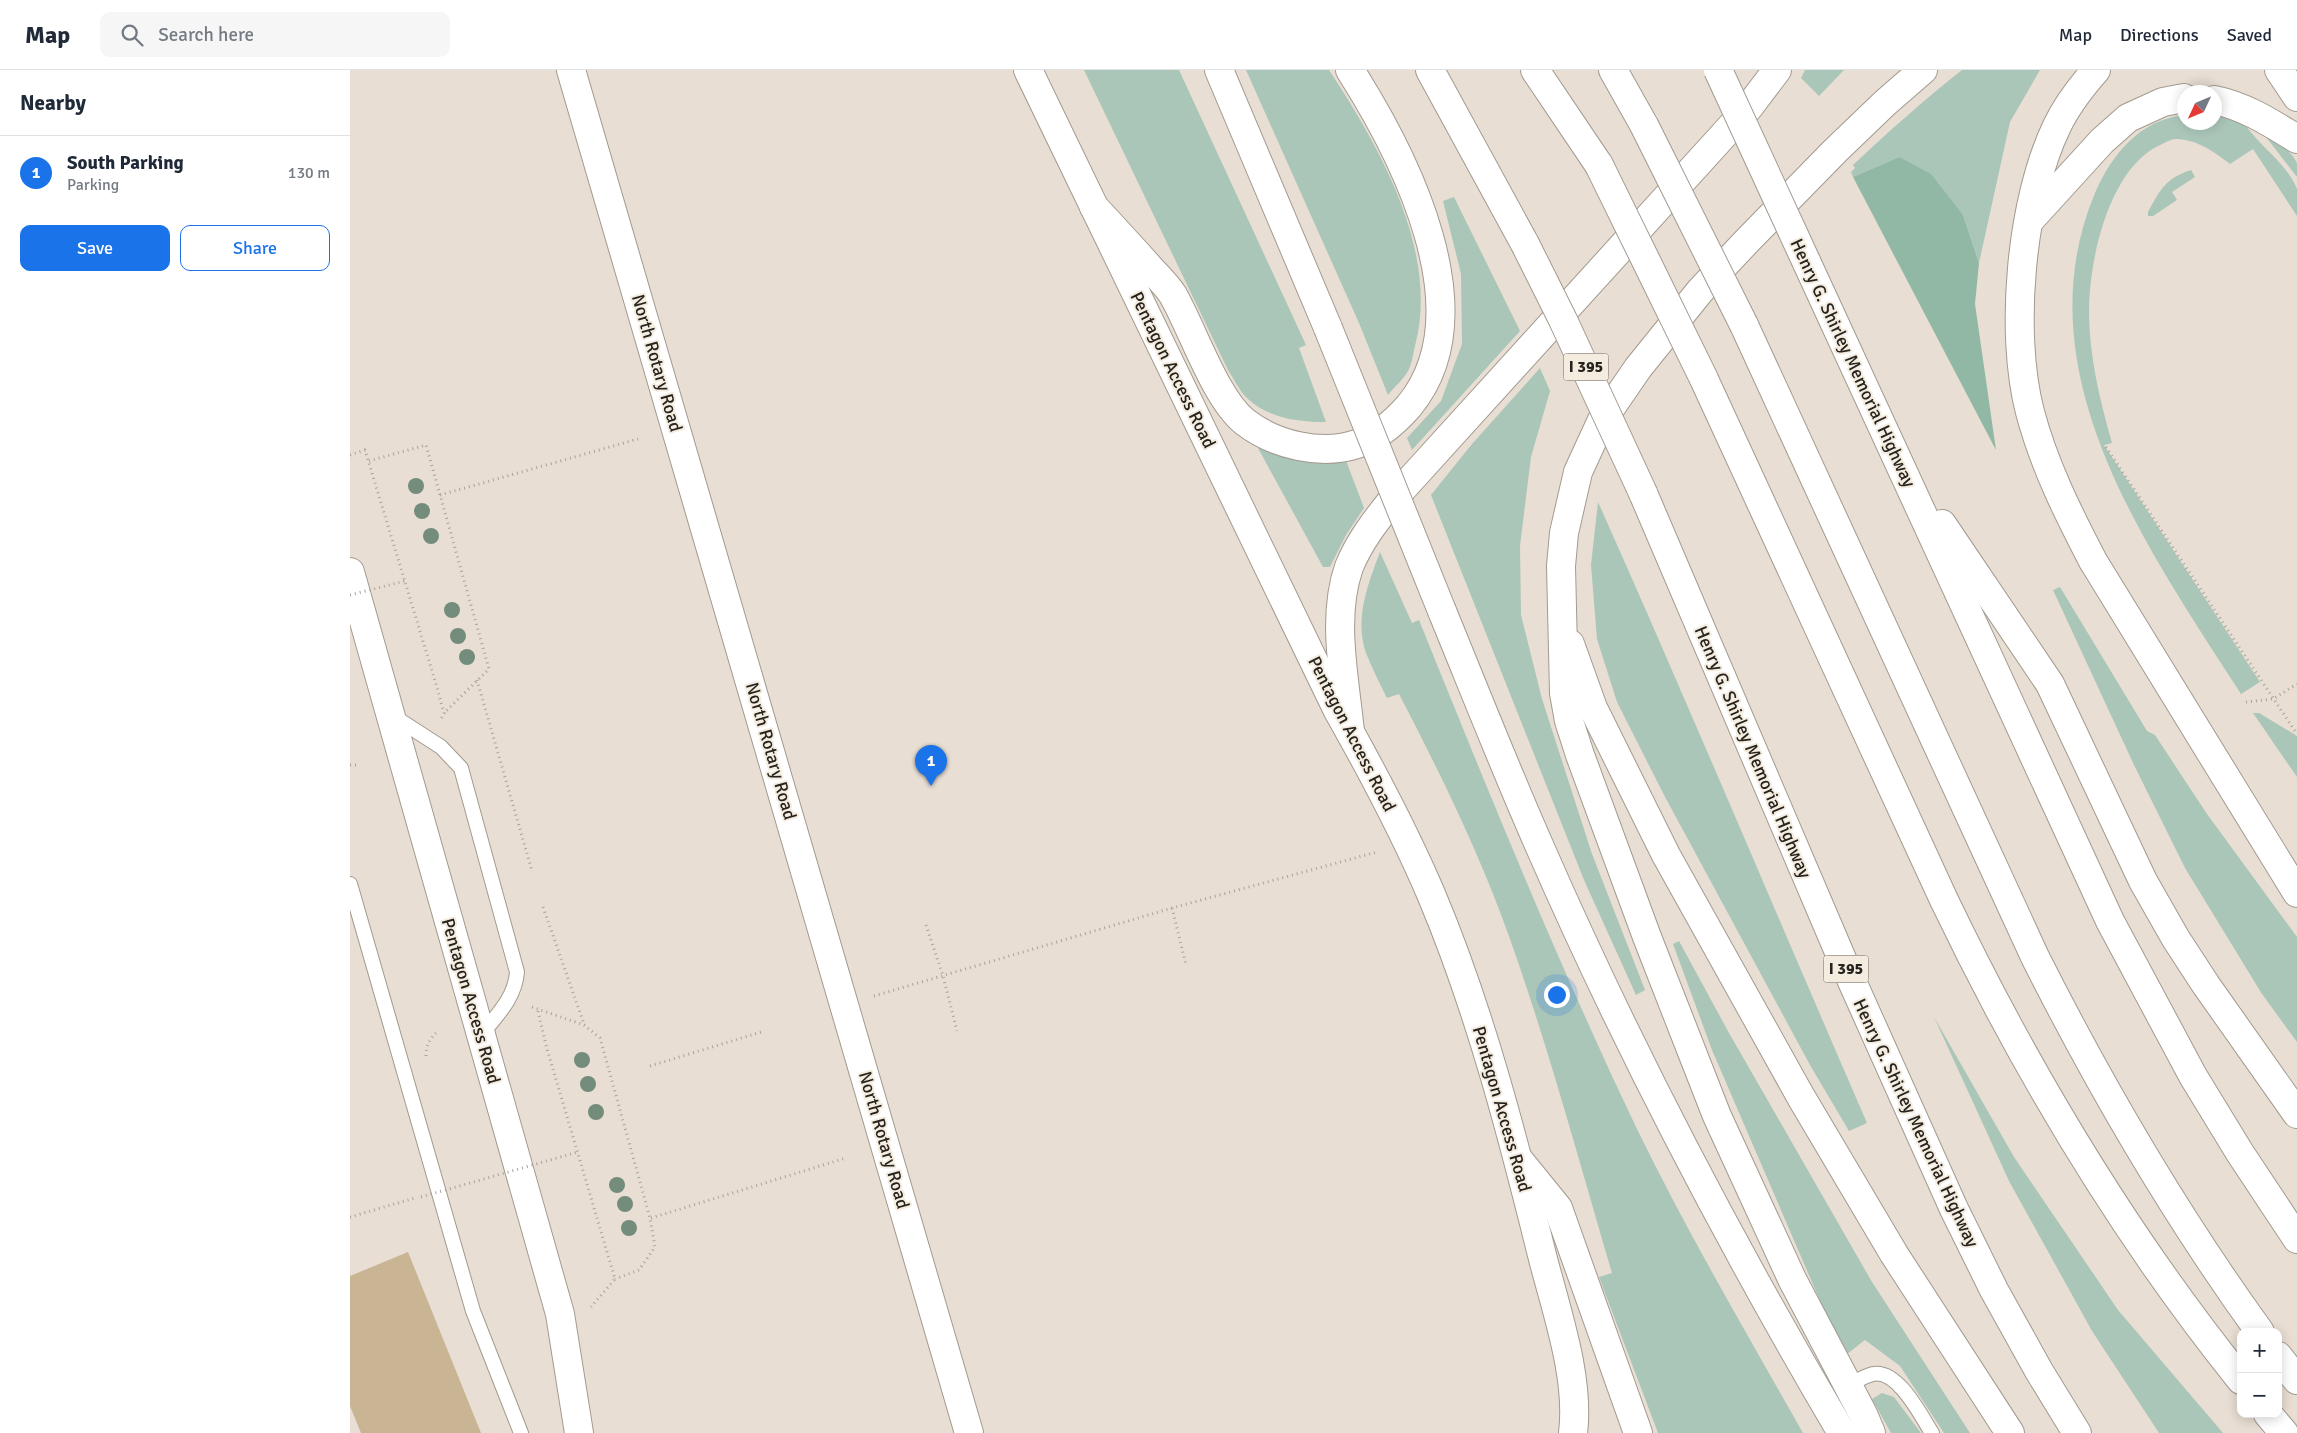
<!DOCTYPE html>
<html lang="en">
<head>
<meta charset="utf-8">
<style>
  body { margin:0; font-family:Signika,sans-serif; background:#f6f6f7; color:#1f2937 }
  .controls { position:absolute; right:15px; bottom:15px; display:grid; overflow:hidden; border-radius:10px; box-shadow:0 2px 12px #0003 }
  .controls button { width:45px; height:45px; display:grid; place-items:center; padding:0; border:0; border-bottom:1px solid #e0e1e3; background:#fff; color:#1f2937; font:25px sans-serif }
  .compass { position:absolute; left:1827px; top:15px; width:45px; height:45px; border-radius:50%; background:#fff; box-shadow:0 2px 12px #0003; rotate:226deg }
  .you { position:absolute; left:1206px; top:924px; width:18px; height:18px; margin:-12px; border:4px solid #fff; border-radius:50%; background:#1a73e8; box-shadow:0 0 0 8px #1a73e833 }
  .badge { display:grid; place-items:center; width:32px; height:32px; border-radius:50%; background:#1a73e8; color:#fff; font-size:16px; font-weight:700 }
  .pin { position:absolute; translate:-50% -41px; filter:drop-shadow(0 1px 2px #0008) }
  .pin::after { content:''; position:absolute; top:26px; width:18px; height:15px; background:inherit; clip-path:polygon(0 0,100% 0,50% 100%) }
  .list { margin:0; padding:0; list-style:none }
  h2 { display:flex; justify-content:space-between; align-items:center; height:65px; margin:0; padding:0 20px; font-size:21px }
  h2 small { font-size:16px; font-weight:400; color:#747a83 }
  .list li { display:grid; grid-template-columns:32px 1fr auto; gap:15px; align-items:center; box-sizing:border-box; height:75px; padding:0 20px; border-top:1px solid #e0e1e3 }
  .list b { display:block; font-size:19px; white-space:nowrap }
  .list p { margin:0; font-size:16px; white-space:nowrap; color:#747a83 }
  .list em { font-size:16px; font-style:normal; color:#747a83 }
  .actions { display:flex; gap:10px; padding:15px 20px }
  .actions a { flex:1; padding:11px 0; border:1px solid #1a73e8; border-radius:10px; text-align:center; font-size:18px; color:#1a73e8 }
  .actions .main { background:#1a73e8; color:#fff }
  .icon { flex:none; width:28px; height:28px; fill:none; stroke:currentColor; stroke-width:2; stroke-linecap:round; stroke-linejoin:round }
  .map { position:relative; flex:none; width:1947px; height:1363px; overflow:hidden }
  header { display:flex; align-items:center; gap:30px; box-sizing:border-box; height:70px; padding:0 25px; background:#fff; border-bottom:1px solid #e0e1e3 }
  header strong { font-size:24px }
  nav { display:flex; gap:28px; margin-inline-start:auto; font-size:18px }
  .search { width:350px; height:45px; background:#f6f6f7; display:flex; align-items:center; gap:12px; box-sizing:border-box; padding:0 18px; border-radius:10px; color:#747a83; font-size:19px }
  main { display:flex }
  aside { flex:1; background:#fff }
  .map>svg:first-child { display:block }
  .green { fill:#aac6b8 }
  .forest { fill:#91b8a5 }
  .building { fill:#c9b494 }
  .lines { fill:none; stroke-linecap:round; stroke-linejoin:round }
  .lane-casing { stroke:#a29a8f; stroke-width:16 }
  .street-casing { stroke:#a29a8f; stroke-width:30 }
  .secondary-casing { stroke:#a29a8f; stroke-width:30 }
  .highway-casing { stroke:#a29a8f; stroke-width:30 }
  .path { stroke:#aba39a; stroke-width:3; stroke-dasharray:1 4; stroke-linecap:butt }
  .lane { stroke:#fff; stroke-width:14 }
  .street { stroke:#fff; stroke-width:28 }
  .secondary { stroke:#fff; stroke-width:28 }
  .highway { stroke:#fff; stroke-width:28 }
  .highway-bridge-casing { stroke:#a29a8f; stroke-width:30; stroke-linecap:butt }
  .path-bridge { stroke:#aba39a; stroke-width:3; stroke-dasharray:1 4; stroke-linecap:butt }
  .highway-bridge { stroke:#fff; stroke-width:28 }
  .tree { fill:#748c7c }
  .labels { text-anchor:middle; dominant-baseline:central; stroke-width:4; stroke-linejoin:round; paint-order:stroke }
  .shield { fill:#f5ece0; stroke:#645f59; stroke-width:1 }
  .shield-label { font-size:16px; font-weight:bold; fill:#26231f }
  .street-label { font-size:18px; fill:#26231f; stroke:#f5ece0 }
</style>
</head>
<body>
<header>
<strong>Map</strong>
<div class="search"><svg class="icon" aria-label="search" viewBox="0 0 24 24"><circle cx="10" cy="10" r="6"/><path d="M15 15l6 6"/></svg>Search here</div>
<nav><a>Map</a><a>Directions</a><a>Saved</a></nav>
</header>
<main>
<aside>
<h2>Nearby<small></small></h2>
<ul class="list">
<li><span class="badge">1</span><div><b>South Parking</b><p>Parking</p></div><em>130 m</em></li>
</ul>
<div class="actions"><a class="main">Save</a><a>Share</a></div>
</aside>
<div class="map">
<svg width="1947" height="1363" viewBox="0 0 1947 1363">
  <rect width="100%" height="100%" fill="#e8ded3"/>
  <g class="green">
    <path d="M734,0H829L956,275L949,278L976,352C949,352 920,349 898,329C890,322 884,309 878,300Z"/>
    <path d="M896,0H979C1029,76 1090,182 1065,276C1063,284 1062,294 1058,301C1053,310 1044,317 1038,325L1009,253Z"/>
    <polygon points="1455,0 1494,0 1469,26 1451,8"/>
    <path d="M1612,0H1690L1660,52L1629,193L1613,145L1549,87L1503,107L1501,102L1505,98L1503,95C1538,62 1574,30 1612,0Z"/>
    <path d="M1865,43L1891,48C1905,74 1936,91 1947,119C1947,126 1947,139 1947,146L1903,79L1880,94C1863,81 1848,70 1826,69C1820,69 1813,74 1808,76C1758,101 1739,191 1739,242C1739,285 1750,331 1762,373L1754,375L1910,612L1891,624C1798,479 1670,302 1745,123C1762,84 1790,50 1834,45V52H1864Z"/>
    <path d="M1915,63C1924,69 1944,83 1947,94C1947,98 1947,103 1947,107L1916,67Z"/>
    <path d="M1841,100L1845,107L1822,122L1827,130L1803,146H1798V142C1810,120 1816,108 1841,100Z"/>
    <polygon points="1104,127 1170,261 1062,380 1057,368 1091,331 1112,274 1111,204 1093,131"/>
    <polygon points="1190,298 1200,321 1181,387 1170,476 1171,545 1192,629 1242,784 1295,920 1286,925 1234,810 1081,425 1122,374"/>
    <polygon points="916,374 995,388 1014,438 996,465 980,497 973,497 908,378"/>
    <path d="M1248,432C1340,638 1427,846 1517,1053L1499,1061L1460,995L1314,725L1267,632L1247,569L1241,495Z"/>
    <path d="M1030,482L1062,553L1069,550C1138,721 1207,891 1286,1057C1337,1162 1396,1262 1453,1363H1308L1249,1207L1262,1203C1229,1091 1199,979 1160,869C1130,784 1090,703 1049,624L1037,628C1030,614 1022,598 1016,583C1004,549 1018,514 1030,482Z"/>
    <polygon points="1710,517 1797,661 1805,665 1857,744 1947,867 1947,972 1912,924 1835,798 1784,695 1703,520"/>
    <polygon points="1903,643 1909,643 1947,666 1947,707"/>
    <polygon points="1329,871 1379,963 1522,1212 1620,1363 1594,1363 1550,1296 1515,1270 1497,1284 1471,1233 1362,980 1323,874"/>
    <polygon points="1584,947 1664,1087 1768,1240 1873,1363 1809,1363 1742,1261 1659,1111"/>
    <polygon points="1532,1323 1544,1327 1571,1363 1541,1363 1522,1329"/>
  </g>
  <polygon class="forest" points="1549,87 1581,104 1613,145 1629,193 1625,234 1646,380 1503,107"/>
  <polygon class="building" points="58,1182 131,1363 11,1363 0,1336 0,1206"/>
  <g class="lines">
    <defs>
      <g id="lane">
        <path d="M43,646L91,677L111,698L167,902C165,928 147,945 131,965"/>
        <polyline points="0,814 123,1241 171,1363"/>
        <path d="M1497,1316C1505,1312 1514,1306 1523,1304C1548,1299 1571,1346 1582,1363"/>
      </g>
      <polyline id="street" points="0,502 210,1244 229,1363"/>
      <g id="secondary">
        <polyline points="221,0 619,1363"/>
        <path d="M678,0L987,639C1021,699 1054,761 1081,824C1130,940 1162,1064 1192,1185C1206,1240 1230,1307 1223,1363"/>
        <polyline points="1929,0 1947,27"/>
      </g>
      <g id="highway">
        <polyline points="869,0 978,258"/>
        <polyline points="1080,0 1175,174"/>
        <polyline points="1185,0 1249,95"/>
        <polyline points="1263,0 1294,55"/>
        <path d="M1746,0C1731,17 1717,35 1707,56C1671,130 1659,262 1680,342C1694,395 1718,443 1743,491L1947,823"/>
        <path d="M1864,30C1895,36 1921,53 1947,69"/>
        <path d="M744,137C763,157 781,177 799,197C807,206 817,215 823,225C843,260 865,328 895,352C925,375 971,386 1007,374C1027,367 1045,352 1059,336C1136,243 1054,85 1000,0"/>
        <polyline points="1680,150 1752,71 1778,48 1813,32 1834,28"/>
        <polyline points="1456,191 1760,851 1843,1006 1890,1083 1947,1169"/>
        <path d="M1394,255L1685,887C1751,1018 1824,1143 1910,1262"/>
        <path d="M1353,307L1594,830C1676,1001 1772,1162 1891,1310"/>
        <polyline points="1293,423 1492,889 1604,1139 1644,1220 1689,1301 1727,1363"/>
        <polyline points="1592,454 1700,614 1793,811 1826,869 1856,915 1947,1044"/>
        <path d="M1092,541C1124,619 1155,698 1189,775C1277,977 1380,1173 1492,1363"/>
        <polyline points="1220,574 1243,638 1316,785 1451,1027 1544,1184 1660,1363"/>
        <path d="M1000,662C995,609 981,548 999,497C1009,472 1026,450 1043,429L1399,37L1427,0"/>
        <polyline points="1169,1090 1208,1138 1288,1363"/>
        <polyline points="1928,1286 1947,1310"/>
        <polyline points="1918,1344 1934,1363"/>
        <polyline points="1521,1363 1513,1344 1442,1209 1367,1046 1297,867 1230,685 1219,651 1214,623 1211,496 1214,463 1228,402 1251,352 1288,298 1350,221 1396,172 1485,81 1535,33 1573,0"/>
      </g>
    </defs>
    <use href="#lane" class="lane-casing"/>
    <use href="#street" class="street-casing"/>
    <use href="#secondary" class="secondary-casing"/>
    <use href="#highway" class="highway-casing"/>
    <g class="path">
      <polyline points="1756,377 1947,664"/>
      <polyline points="0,385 15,380 86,614 94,643 91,649"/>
      <polyline points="19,391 76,375 139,599 94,643"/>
      <polyline points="90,425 288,369"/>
      <polyline points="127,610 182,801"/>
      <polyline points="1896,632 1923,629 1947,614"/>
      <polyline points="0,695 9,695"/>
      <polyline points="193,837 234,954"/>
      <polyline points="822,838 836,895"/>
      <polyline points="576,855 593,906 607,961"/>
      <polyline points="524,926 822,838 1027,782"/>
      <polyline points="182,937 234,955 250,968 300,1148 305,1177 289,1200 265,1209"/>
      <polyline points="188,941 197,979 265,1209 241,1237"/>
      <path d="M76,986C76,976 79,970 86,963"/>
      <polyline points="300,996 411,962"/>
      <polyline points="0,1147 65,1128"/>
      <polyline points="301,1148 496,1088"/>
    </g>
    <use href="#lane" class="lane"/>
    <use href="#street" class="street"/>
    <use href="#secondary" class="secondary"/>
    <use href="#highway" class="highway"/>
    <defs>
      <g id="highway-bridge">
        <polyline points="1368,0 1456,191"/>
        <polyline points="1294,55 1394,255"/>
        <polyline points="1249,95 1353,307"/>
        <polyline points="1175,174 1213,250 1293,423"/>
        <polyline points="978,258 1092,541"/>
      </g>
    </defs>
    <use href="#highway-bridge" class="highway-bridge-casing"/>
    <g class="path-bridge">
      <polyline points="0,525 55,511"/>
      <polyline points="71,1127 228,1082"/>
    </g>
    <use href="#highway-bridge" class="highway-bridge"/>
  </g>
  <g class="tree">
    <circle cx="66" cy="416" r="8"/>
    <circle cx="72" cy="441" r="8"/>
    <circle cx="81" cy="466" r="8"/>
    <circle cx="102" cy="540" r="8"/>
    <circle cx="108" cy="566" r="8"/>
    <circle cx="117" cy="587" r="8"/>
    <circle cx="232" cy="990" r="8"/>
    <circle cx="238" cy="1014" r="8"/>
    <circle cx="246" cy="1042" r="8"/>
    <circle cx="267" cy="1115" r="8"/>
    <circle cx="275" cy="1134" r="8"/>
    <circle cx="279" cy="1158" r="8"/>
  </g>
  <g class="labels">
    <g class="shield">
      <rect x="1213.5" y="283.5" width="45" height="27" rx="4"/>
      <rect x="1473.5" y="885.5" width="45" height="27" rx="4"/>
    </g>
    <g class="shield-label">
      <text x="1236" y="297">I 395</text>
      <text x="1496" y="899">I 395</text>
    </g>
    <g class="street-label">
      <text transform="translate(307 293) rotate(74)">North Rotary Road</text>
      <text transform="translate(1503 293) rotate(65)">Henry G. Shirley Memorial Highway</text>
      <text transform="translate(823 300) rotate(64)">Pentagon Access Road</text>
      <text transform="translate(1002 664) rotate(63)">Pentagon Access Road</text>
      <text transform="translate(421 681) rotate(74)">North Rotary Road</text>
      <text transform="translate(1403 682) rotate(67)">Henry G. Shirley Memorial Highway</text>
      <text transform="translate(121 931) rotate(74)">Pentagon Access Road</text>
      <text transform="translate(1152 1039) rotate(74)">Pentagon Access Road</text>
      <text transform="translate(1566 1053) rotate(65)">Henry G. Shirley Memorial Highway</text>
      <text transform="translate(534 1070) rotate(74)">North Rotary Road</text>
    </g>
  </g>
</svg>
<div class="controls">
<button>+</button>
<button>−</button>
</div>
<svg class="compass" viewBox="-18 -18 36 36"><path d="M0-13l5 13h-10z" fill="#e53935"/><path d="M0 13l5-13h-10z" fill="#747a83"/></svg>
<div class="you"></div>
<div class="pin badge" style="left:581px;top:716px">1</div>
</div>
</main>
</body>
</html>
